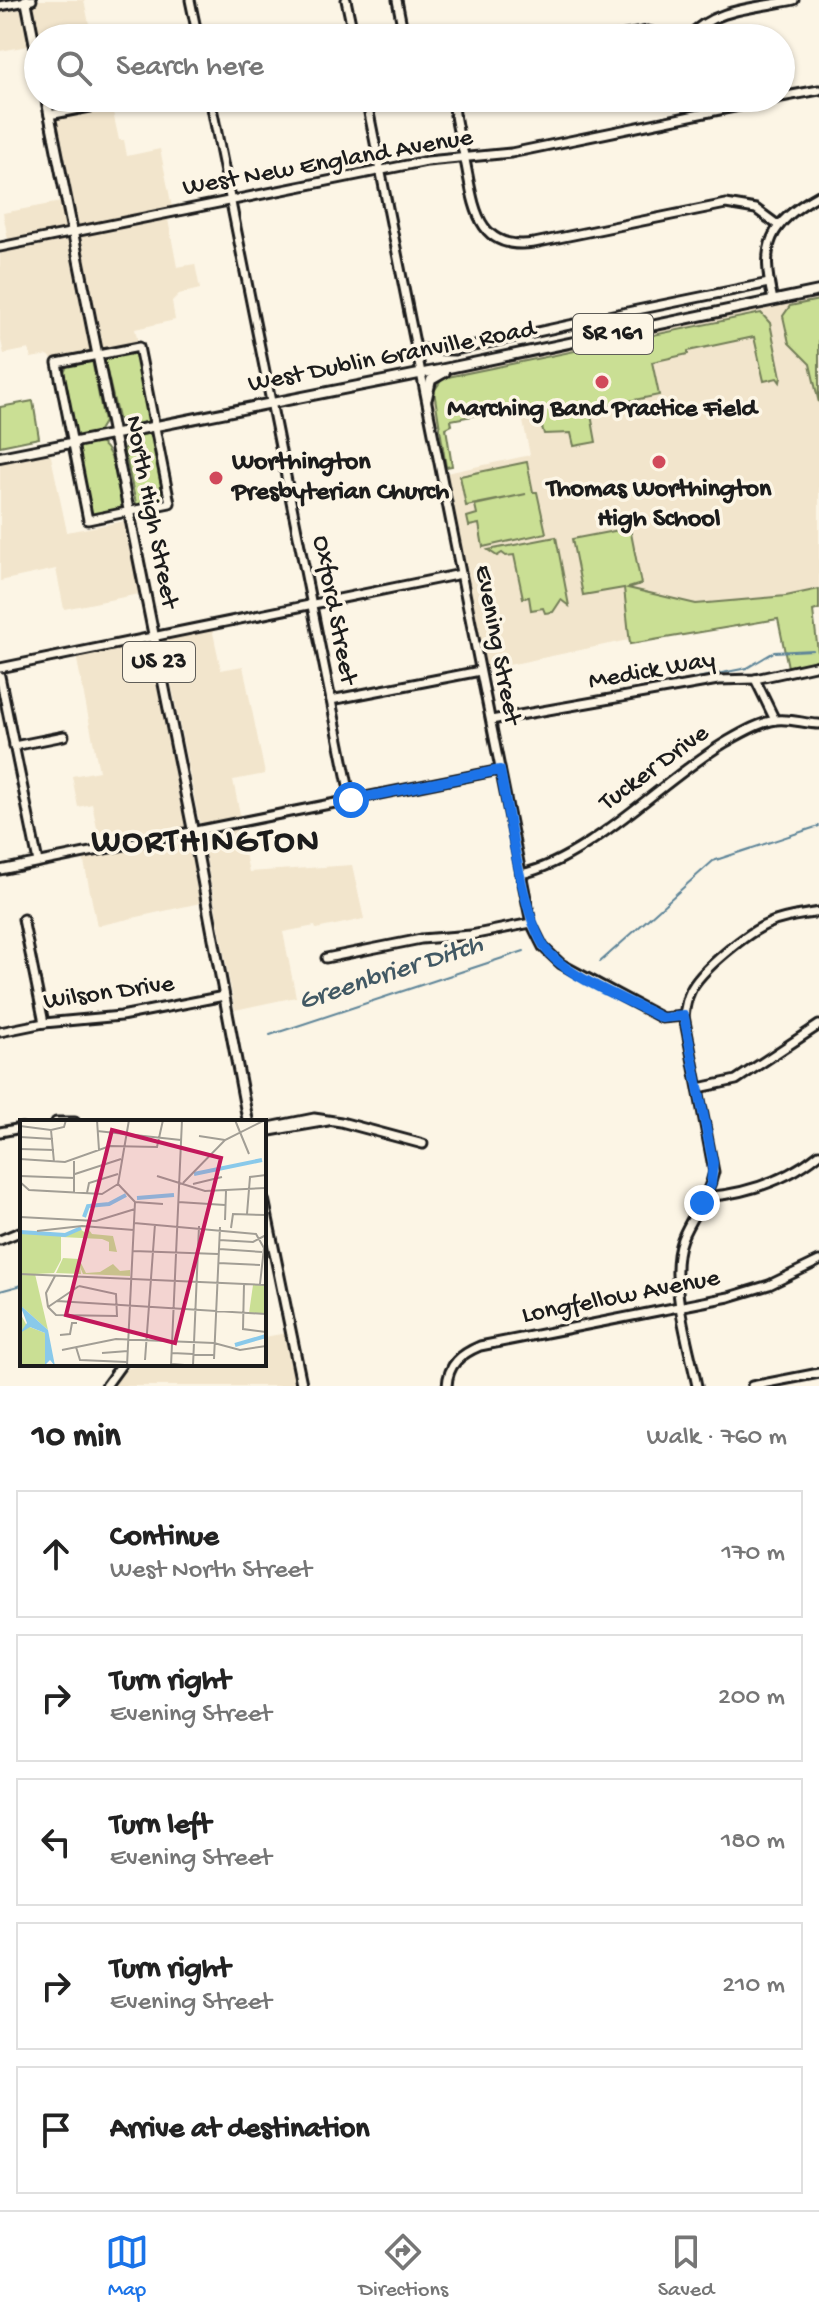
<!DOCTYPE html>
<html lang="en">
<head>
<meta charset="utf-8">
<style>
  body { margin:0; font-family:"Gochi Hand",sans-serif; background:#f6f6f6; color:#222 }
  .stop { position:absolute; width:24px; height:24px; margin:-18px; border:6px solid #1a73e8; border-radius:50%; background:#fff }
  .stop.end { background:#1a73e8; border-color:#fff; box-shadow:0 2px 8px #0008 }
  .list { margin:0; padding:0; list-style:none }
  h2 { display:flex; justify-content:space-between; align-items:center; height:104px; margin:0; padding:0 32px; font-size:34px }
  h2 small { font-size:26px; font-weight:400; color:#767676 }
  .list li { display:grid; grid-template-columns:52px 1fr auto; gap:24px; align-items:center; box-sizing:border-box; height:128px; margin:0 16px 16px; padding:0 16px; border:2px solid #e0e0e0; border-radius:0px }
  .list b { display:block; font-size:30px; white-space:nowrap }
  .list p { margin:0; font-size:26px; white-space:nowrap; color:#767676 }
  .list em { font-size:26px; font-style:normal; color:#767676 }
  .icon { flex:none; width:44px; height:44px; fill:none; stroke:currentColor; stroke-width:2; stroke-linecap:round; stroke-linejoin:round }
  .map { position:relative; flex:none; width:819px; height:1386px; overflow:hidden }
  .search { position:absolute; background:#fff; box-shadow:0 2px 6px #0004; left:24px; right:24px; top:24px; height:88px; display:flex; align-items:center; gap:20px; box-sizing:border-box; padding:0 28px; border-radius:44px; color:#767676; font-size:30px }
  .sheet { height:824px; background:#fff }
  nav { display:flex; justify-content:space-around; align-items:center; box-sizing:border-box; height:112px; border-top:2px solid #e0e0e0; background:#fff; font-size:22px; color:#767676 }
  nav a { display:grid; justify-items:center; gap:4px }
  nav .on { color:#1a73e8 }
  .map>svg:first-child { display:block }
  .built { fill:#f2e5cc }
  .green { fill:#cadf94; stroke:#737e58; stroke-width:2 }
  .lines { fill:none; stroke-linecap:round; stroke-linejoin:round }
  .stream { stroke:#5d8498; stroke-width:2 }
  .minor-casing { stroke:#1c1c1c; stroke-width:13 }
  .major-casing { stroke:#1c1c1c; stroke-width:14 }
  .minor { stroke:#fcf5e5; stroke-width:7 }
  .major { stroke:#fcf5e5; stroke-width:8 }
  .route { stroke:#1a73e8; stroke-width:10 }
  .poi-dot { fill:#d1495b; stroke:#fcf5e5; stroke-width:3 }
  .labels { text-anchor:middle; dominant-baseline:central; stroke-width:7; stroke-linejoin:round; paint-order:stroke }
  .shield { fill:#fcf5e5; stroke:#5f5d58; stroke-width:2 }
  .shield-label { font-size:24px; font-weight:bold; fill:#1c1c1c }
  .street-label { font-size:26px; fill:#1c1c1c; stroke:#fcf5e5 }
  .poi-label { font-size:26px; font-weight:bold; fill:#1c1c1c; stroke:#fcf5e5 }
  .water-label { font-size:28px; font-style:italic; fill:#425964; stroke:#fcf5e5 }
  .district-label { font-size:34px; font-weight:bold; letter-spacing:2px; fill:#1c1c1c; stroke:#fcf5e5 }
  .inset-river { fill:none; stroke:#89c9ea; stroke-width:4 }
  .inset-road { fill:none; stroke:#a29e95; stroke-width:2 }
  .view { fill:#c2185b; fill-opacity:0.15; stroke:#c2185b; stroke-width:4 }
  .inset-edge { fill:none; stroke:#1c1c1c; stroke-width:4 }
</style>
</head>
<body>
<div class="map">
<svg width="819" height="1386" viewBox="0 0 819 1386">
  <rect width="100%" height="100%" fill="#fcf5e5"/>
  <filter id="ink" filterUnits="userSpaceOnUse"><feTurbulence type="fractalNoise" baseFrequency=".0125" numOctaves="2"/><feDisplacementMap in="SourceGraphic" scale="16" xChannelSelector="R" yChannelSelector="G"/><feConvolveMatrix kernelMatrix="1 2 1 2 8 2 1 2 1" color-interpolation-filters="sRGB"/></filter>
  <g filter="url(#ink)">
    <g class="built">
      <polygon points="0,0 84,0 92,38 38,38 38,61 34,45 0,51"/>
      <polygon points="46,98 103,98 104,104 111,103 119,140 124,140 127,156 160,149 173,212 167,214 177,267 195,264 200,289 179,294 172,301 175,320 135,329 139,347 57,363 48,355 31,358 29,349 4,354 0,336 0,247 9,245 3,213 66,201"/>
      <polygon points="819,291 819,600 480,671 442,474 530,455 520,407 432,424 428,385 453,367"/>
      <polygon points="49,447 67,532 125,521 139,594 64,609 56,569 0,581 0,457"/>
      <polygon points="212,628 221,670 243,666 265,774 233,780 241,819 203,826 200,825 163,643 167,637"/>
      <polygon points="145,641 149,645 185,826 182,829 101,847 92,804 78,807 72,776 99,771 76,655"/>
      <polygon points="239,826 249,872 352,865 364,919 316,929 315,926 283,932 296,997 235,1010 202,837 208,831"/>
      <polygon points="185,838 188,842 200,903 97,926 83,857"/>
      <polygon points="293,1332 303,1386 106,1386 118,1370 147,1364 264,1364 264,1337"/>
    </g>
    <g class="green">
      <polygon points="819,300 819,403 810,364 789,343 783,316 790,306"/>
      <polygon points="761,313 770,323 781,377 780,382 777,378 764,381 754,337 688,351 688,354 652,362 659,395 590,409 596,442 574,446 571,433 544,434 537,410 521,413 519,407 451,420 452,425 446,428 452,466 446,467 434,391 443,378"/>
      <path d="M132,351L137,355L150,420L147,423C136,425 125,429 118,418L104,359L105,357Z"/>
      <polygon points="88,360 92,360 104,422 98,432 76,437 62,375 68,364"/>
      <polygon points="33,401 39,438 0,446 0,407"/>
      <polygon points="150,433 154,436 165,498 163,502 137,508 124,449 128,439"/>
      <path d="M99,443C116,449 119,493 122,510L92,516L78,452L81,446Z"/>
      <polygon points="527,462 533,492 537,492 546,533 483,547 479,524 469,526 467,517 477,514 475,505 526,494 466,506 460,476"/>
      <polygon points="630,528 641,584 628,588 696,604 786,596 819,589 819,609 813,611 819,660 788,667 778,619 630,644 624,588 583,595 572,539"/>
      <polygon points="556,537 569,606 561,600 553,612 545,613 543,608 531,610 529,597 523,598 514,555 506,556 502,553 497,556 488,550"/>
    </g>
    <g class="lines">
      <g class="stream">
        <polyline points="692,679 747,668 774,652 813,650"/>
        <polyline points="600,962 713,861 819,826"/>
        <polyline points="270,1035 524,951"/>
        <polyline points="0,1291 22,1285"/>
      </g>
      <defs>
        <g id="minor">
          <polyline points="190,0 198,38"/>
          <polyline points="346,0 354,38"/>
          <polyline points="0,6 32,0"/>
          <polyline points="374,38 403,31 397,0"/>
          <polyline points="609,38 648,31 676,38"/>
          <path d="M687,38C713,8 757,8 794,0"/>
          <polyline points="781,97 819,90"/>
          <polyline points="210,98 351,800"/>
          <polyline points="366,98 531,923 543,947 561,964 662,1018 684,1016"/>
          <path d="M454,98C453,118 461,140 465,160C474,203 475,252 534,243L726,204L756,209L779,226"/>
          <polyline points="706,98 709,112"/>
          <polyline points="49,115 136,98"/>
          <polyline points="0,247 427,161 511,153 778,98"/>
          <path d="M773,300C760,246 768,223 819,195"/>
          <polyline points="598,318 769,283"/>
          <polygon points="139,347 170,503 88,520 57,363"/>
          <polyline points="418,349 455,350 574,324"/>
          <polyline points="0,668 461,574"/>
          <polyline points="0,676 38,862"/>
          <polyline points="755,679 775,720"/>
          <polyline points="331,700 480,671"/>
          <polyline points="491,720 718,680 755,679 819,665"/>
          <polyline points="14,746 64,736"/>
          <polyline points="0,870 500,770"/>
          <path d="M521,874C590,859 663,779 726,742C740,734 760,722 776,720C790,718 805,724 819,724"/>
          <polyline points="23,919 44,1023"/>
          <polyline points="326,958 421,939 471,935 531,923"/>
          <polyline points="0,1032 44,1023 121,1016 224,996"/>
          <polyline points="699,1088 736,1080 819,1025"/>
          <polyline points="56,1122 75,1122"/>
          <polyline points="264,1128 314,1118 341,1122 423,1144"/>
          <polyline points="0,1132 22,1128"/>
          <polyline points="264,1132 328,1121"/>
          <path d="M706,1197C748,1193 786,1181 819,1154"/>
          <polyline points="0,1240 22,1231"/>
          <polyline points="106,1386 122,1364"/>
          <path d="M447,1386C448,1364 461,1354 480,1346L729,1297L769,1285L819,1261"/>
          <path d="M697,1386C689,1346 667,1278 682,1239C691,1216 708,1198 714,1172L684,1016C685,1008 686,1000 690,992C699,971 749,931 770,923C785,916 803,915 819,912"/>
          <polyline points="752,1386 819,1373"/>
        </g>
        <g id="major">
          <polyline points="26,0 38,61"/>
          <polyline points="46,98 198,856 248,1122"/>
          <polyline points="427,398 431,380 445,372"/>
          <polyline points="0,457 439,370 819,291"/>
          <polyline points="264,1201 302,1386"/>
        </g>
      </defs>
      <use href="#minor" class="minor-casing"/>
      <use href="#major" class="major-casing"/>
      <use href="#minor" class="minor"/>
      <use href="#major" class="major"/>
    </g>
  </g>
  <g class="lines" filter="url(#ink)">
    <path class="route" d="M351,800L500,770C509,812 523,927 550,954C573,979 621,997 652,1013L662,1018L684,1016L713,1163L711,1184L702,1203"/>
  </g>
  <g class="poi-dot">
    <circle cx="602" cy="382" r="8"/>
    <circle cx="659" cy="462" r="8"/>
    <circle cx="216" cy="478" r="8"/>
  </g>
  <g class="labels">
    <g class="shield">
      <rect x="573" y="314" width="80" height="40" rx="6"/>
      <rect x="123" y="642" width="72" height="40" rx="6"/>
    </g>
    <g class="shield-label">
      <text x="613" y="334">SR 161</text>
      <text x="159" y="662">US 23</text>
    </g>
    <g class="street-label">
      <text transform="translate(328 164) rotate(-10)">West New England Avenue</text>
      <text transform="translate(392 358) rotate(-11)">West Dublin Granville Road</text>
      <text transform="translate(150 512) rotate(79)">North High Street</text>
      <text transform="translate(333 610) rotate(79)">Oxford Street</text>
      <text transform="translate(496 645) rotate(79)">Evening Street</text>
      <text transform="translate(652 672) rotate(-10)">Medick Way</text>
      <text transform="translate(655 769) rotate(-36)">Tucker Drive</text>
      <text transform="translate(109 994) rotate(-8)">Wilson Drive</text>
      <text transform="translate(621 1298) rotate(-11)">Longfellow Avenue</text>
    </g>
    <g class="poi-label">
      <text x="602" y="410">Marching Band Practice Field</text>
      <text x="232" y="463" text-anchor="start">Worthington<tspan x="232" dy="30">Presbyterian Church</tspan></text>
      <text x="659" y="490">Thomas Worthington<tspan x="659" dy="30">High School</tspan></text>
    </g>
    <g class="water-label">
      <text transform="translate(391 974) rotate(-18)">Greenbrier Ditch</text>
    </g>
    <g class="district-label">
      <text x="206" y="844">WORTHINGTON</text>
    </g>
  </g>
  <g transform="translate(20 1120)">
    <rect width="246" height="246" fill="#fcf5e5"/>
    <path d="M67,107L72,114L93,116L97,132L89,131V122L82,119L41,117V140L34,153L15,154L28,210L0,185V111L45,115L60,109L67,114ZM43,138L59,139L66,153L80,152L93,144L100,151L110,150V156L63,154L60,147L61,154L36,153ZM233,165H246V194L229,193ZM0,193L7,206L25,213V246H0Z" fill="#cadf94"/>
    <path d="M0,185L28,210L35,246L30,240L25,245V213L10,207L0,213L7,203Z" fill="#89c9ea"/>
    <path class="inset-river" d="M174,54L242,40M117,78L154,75M64,97L68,86L89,84L106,75M0,112L45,115L61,108M215,225L246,216"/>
    <path class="inset-road" d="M77,0L79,30M215,0L229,34M0,6L31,10L44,7L46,0M31,10L34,42M77,11L161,20M179,16L205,20M0,17L33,19M0,29L34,30M0,39L45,42L90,26L137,27L143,0M54,41V72M55,54L101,39M0,56L55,58M137,56L185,71L246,68M0,62L9,70L82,74L98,64M163,63L205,20L245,0M98,64L115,82L107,246M98,64L109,0M173,64L202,57M67,73L69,63L98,54M115,82L143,84M158,82L205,85M227,94L230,57L246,55M0,97L76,101L115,89M205,100L206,71M114,103L236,114L244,128L240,164M211,108L213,94L246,95M17,111L62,106L114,110M199,120L233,122L246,115M199,129L242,132M113,131L198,134M198,143L240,145M0,154L246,165M224,164L223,209L246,212M37,181L246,194M28,187L36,195L97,196L96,174L59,166M28,187L59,166M28,187L26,173L35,156M40,215L50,214L52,203H57M56,227L60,240L107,242M42,230L96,219L194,223L220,230L246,226M82,233L108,231M152,233L194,235M194,239L200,107M125,240L135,104M151,244L178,246M151,246L162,0M173,246L179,106"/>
    <path class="view" d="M92,10L201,38L155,223L46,195Z"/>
    <rect width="246" height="246" class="inset-edge"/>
  </g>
</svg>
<div class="stop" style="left:351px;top:800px"></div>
<div class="stop end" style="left:702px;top:1203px"></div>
<div class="search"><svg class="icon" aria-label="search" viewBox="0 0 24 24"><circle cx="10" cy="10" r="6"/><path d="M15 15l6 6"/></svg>Search here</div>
</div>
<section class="sheet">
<h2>10 min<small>Walk · 760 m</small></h2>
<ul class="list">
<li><svg class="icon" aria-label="ahead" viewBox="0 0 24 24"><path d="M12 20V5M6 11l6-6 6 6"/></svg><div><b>Continue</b><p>West North Street</p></div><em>170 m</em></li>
<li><svg class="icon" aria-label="right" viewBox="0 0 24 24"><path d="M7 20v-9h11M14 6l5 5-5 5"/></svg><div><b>Turn right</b><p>Evening Street</p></div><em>200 m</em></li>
<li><svg class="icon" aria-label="left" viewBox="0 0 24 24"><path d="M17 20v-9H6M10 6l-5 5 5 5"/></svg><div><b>Turn left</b><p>Evening Street</p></div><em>180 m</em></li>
<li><svg class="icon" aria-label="right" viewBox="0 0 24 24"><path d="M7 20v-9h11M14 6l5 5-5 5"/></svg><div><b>Turn right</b><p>Evening Street</p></div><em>210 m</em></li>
<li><svg class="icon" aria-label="arrive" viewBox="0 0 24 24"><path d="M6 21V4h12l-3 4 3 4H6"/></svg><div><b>Arrive at destination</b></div></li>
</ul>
</section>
<nav>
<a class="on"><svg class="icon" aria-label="map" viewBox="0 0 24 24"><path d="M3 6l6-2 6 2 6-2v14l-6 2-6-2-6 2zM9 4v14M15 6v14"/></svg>Map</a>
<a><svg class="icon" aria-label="directions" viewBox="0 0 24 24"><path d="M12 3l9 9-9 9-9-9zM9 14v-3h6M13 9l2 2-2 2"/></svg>Directions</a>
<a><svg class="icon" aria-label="saved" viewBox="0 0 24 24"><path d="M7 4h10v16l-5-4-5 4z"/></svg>Saved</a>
</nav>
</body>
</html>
